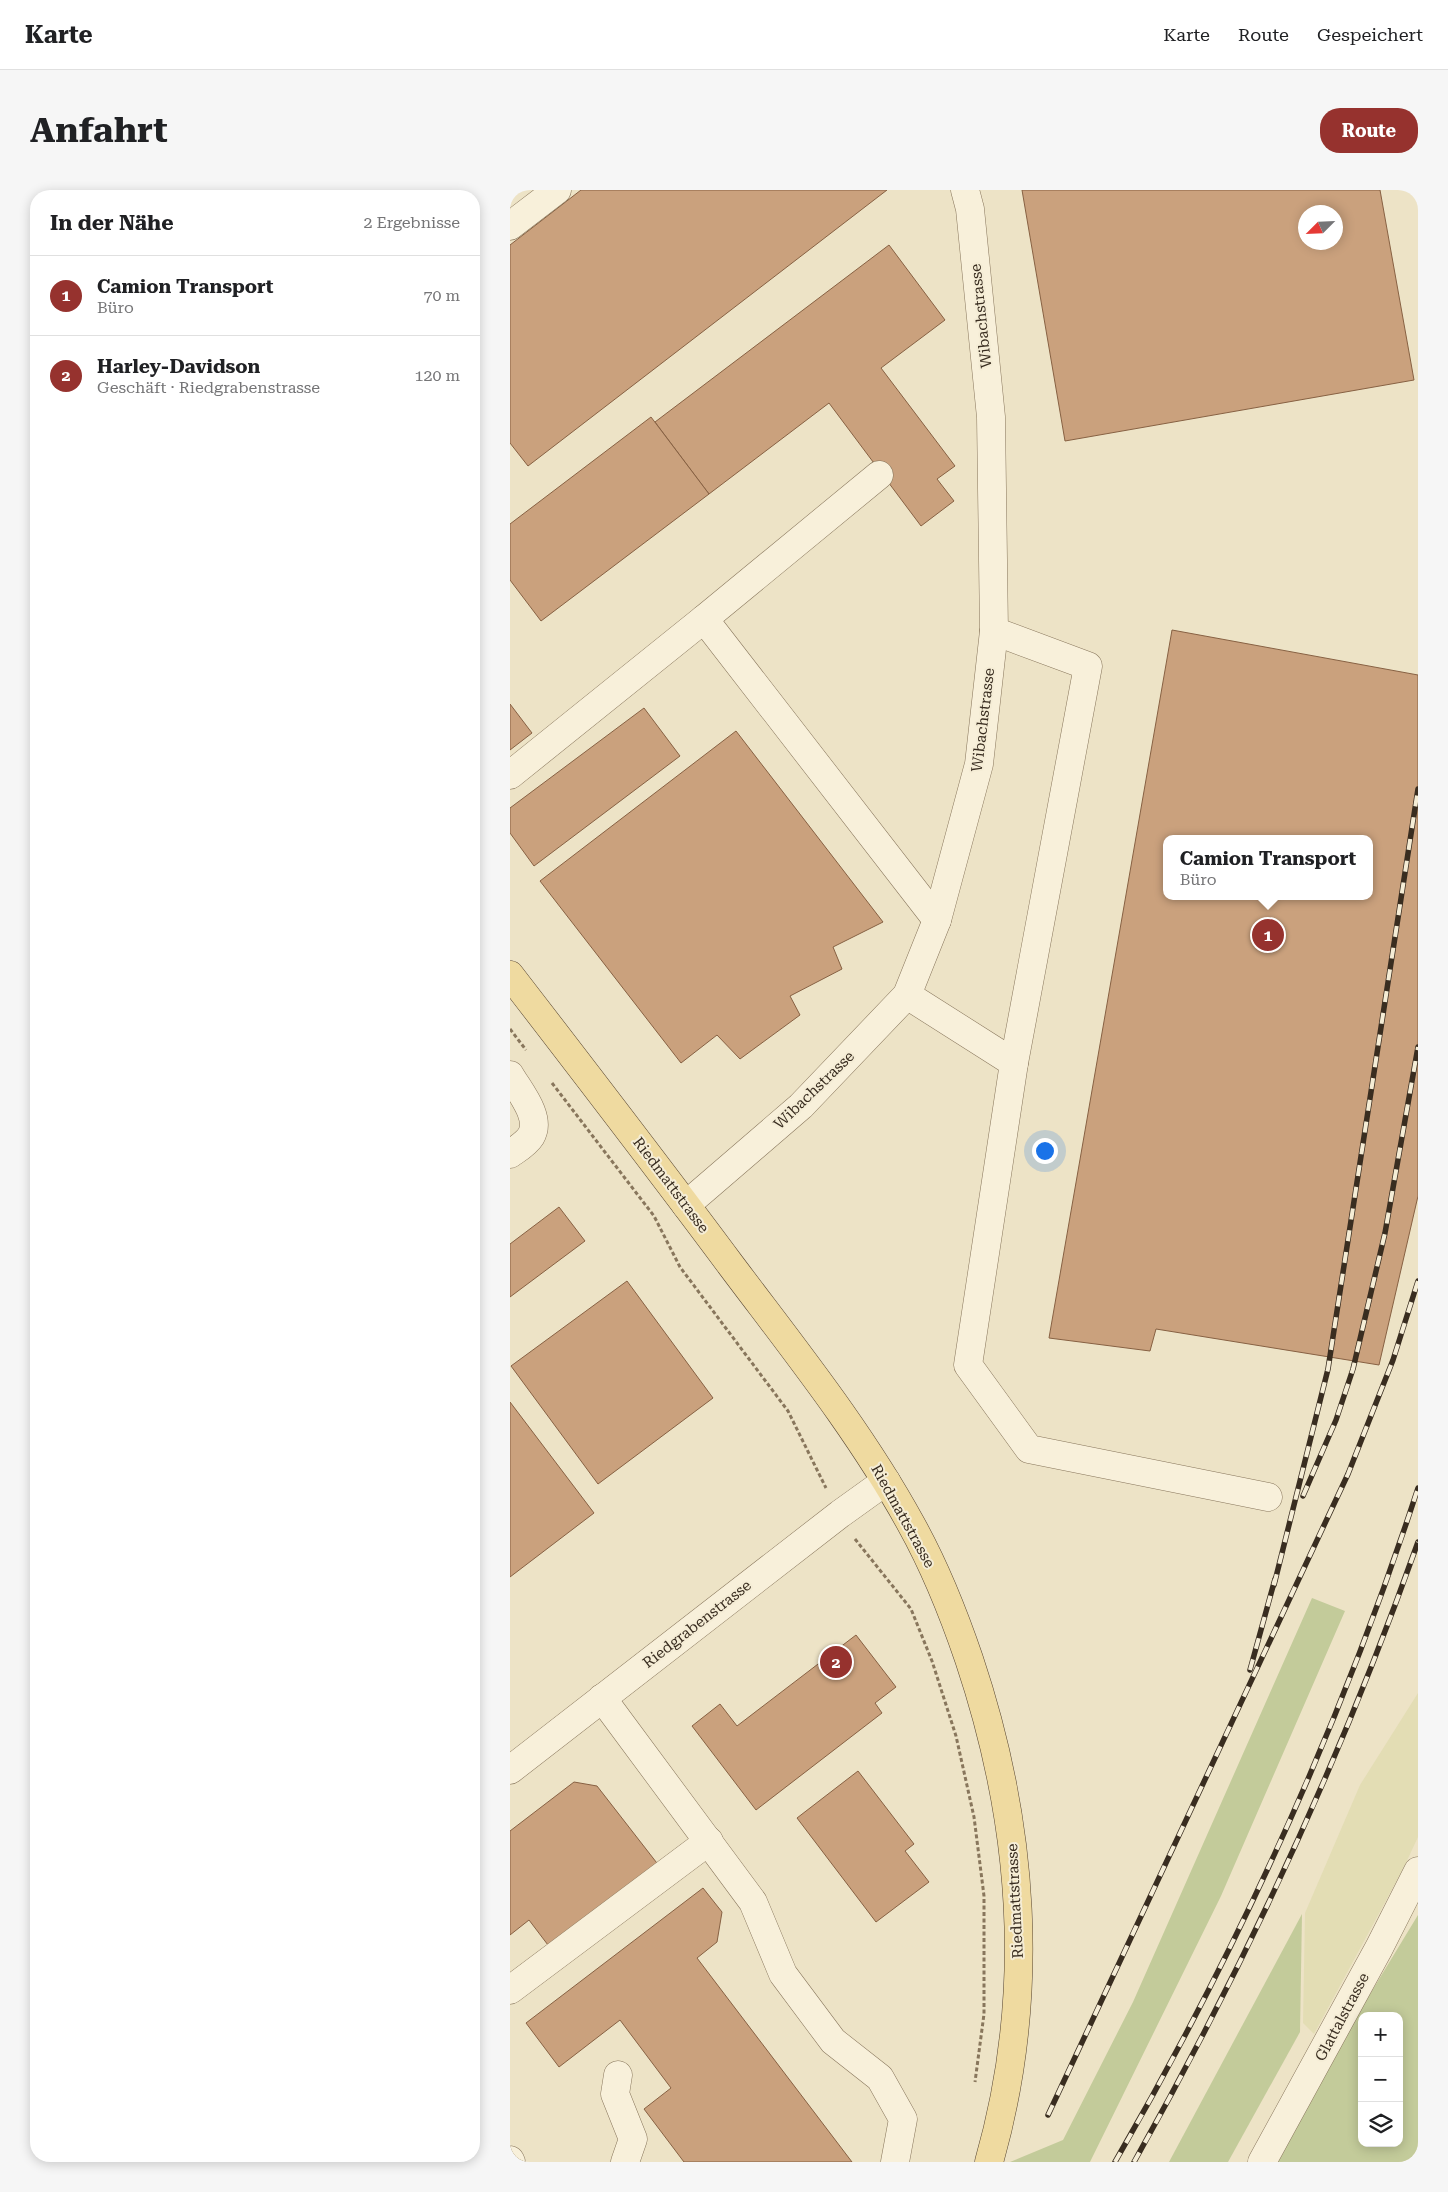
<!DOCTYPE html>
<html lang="de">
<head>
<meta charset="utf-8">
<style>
  body { margin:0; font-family:"Roboto Serif",serif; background:#f6f6f6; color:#202124 }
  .controls { position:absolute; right:15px; bottom:15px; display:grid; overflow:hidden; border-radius:10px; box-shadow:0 2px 12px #0003 }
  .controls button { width:45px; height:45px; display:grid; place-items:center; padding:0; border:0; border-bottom:1px solid #e0e0e0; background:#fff; color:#202124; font:25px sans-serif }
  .compass { position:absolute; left:788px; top:15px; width:45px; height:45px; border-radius:50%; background:#fff; box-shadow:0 2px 12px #0003; rotate:246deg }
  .you { position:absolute; left:534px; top:960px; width:18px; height:18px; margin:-12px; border:4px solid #fff; border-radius:50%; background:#1a73e8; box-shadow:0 0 0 8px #1a73e833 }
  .badge { display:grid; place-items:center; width:32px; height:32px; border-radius:50%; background:#96322e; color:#fff; font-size:16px; font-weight:700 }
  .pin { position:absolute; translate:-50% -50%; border:2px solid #fff; box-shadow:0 1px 5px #0006 }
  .popup { position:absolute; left:653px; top:645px; width:210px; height:65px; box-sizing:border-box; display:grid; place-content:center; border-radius:10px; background:#fff; filter:drop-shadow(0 1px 4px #0005); font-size:16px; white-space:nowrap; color:#757577 }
  .popup b { font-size:19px; color:#202124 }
  .popup::after { content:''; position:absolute; left:50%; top:100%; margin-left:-10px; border:10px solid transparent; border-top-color:#fff }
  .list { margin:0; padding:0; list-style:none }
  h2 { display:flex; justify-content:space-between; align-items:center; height:65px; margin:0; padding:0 20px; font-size:21px }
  h2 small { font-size:16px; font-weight:400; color:#757577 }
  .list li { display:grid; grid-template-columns:32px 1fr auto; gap:15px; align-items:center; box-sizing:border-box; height:80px; padding:0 20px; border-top:1px solid #e0e0e0 }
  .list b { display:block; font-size:19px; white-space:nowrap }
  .list p { margin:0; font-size:16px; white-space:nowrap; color:#757577 }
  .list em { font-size:16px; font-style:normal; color:#757577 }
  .icon { flex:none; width:28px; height:28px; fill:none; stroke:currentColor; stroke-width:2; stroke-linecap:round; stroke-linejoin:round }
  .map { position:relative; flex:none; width:908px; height:1972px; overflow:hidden; border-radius:20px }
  header { display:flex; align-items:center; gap:30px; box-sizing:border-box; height:70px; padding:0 25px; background:#fff; border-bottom:1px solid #e0e0e0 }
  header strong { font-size:24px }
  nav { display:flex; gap:28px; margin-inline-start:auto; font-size:18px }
  .intro { display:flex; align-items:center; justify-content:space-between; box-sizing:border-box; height:120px; padding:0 30px }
  h1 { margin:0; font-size:35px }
  .button { padding:12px 22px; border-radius:20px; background:#96322e; color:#fff; font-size:18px; font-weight:700 }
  main { display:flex; gap:30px; padding:0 30px }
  aside { flex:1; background:#fff; border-radius:20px; box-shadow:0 2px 12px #0003 }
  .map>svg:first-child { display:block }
  .farmland { fill:#e3ddb4 }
  .green { fill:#c3cb9a; fill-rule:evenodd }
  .building { fill:#caa17d; stroke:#876143; fill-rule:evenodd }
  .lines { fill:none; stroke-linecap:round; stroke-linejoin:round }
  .minor-casing { stroke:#88765c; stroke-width:29 }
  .major-casing { stroke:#564430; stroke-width:29 }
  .path { stroke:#88765c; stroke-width:3; stroke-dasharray:4 2.5; stroke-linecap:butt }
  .minor { stroke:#f8f0da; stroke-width:28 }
  .major { stroke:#efdaa0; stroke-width:28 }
  .rail-casing { stroke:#392d20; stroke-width:5.5 }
  .rail { stroke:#f5edd6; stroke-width:4; stroke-dasharray:11; stroke-linecap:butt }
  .labels { text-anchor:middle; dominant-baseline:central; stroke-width:4; stroke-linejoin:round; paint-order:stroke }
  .street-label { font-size:15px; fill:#392d20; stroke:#f5edd6 }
</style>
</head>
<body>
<header>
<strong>Karte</strong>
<nav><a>Karte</a><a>Route</a><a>Gespeichert</a></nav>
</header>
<div class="intro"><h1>Anfahrt</h1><a class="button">Route</a></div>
<main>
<aside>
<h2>In der Nähe<small>2 Ergebnisse</small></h2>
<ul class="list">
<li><span class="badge">1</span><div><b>Camion Transport</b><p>Büro</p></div><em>70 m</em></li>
<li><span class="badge">2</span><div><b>Harley-Davidson</b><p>Geschäft · Riedgrabenstrasse</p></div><em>120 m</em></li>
</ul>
</aside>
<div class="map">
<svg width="908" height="1972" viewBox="0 0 908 1972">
  <rect width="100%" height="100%" fill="#ede3c6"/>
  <polygon class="farmland" points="908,1503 908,1647 894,1677 804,1844 793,1833 795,1723 850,1595"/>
  <g class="green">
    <polygon points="802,1408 835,1421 711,1706 580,1972 500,1972 553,1950 623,1812"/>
    <polygon points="792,1724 790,1842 718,1972 659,1972"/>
    <path d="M908,1725V1972H765L857,1809ZM852,1826H889V1953H852Z"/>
  </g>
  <g class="building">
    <polygon points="0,0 9,0 0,7"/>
    <polygon points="71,0 377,0 18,276 0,253 0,55"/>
    <path d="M512,0H870L904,190L555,251ZM796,22H826V52H796Z"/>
    <polygon points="379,55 435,130 371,178 445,276 427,289 444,311 411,336 319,213 199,304 145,232"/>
    <polygon points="141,227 199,304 31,431 0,390 0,334"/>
    <path d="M662,440L908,485V1006L869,1175L646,1139L640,1161L539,1148ZM657,649H859V706H657Z"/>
    <polygon points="0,514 22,543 0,560"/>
    <polygon points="134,518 170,566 24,676 0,643 0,618"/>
    <polygon points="226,541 373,732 323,757 332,779 280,806 290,825 230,869 207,845 171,873 30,691"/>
    <polygon points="49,1017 75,1051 0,1107 0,1054"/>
    <polygon points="117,1091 203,1208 88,1294 1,1176"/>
    <polygon points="0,1212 84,1323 0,1387"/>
    <polygon points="346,1445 386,1497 365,1513 372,1523 246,1620 182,1536 210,1514 227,1536"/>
    <polygon points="348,1581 404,1654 395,1661 419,1692 366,1732 287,1628"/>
    <polygon points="64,1592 87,1596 150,1677 41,1759 19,1730 0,1745 0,1641"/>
    <polygon points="193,1698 212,1722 207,1752 187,1768 342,1972 174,1972 134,1919 161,1898 110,1830 49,1877 16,1833"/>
  </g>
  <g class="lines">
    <defs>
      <g id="minor">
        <polyline points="0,36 47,0"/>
        <polyline points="369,285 194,429 427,730"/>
        <polyline points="484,441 578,476 504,873"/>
        <polyline points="0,585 194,429"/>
        <polyline points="397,805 504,873 458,1175 519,1259 758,1307"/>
        <path d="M0,885C9,901 32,927 21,946C16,954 7,959 0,964"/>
        <polyline points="176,1015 291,916 397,805 427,730 469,574 484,441 481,227 460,19 455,0"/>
        <polyline points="92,1508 243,1712 273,1784 323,1851 370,1888 393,1929 385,1972"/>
        <polyline points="0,1580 330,1324 376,1291"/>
        <polyline points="0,1800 199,1651"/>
        <polyline points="108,1885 105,1904 123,1949 115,1972"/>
        <polyline points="0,1970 1,1972"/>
        <polyline points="752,1972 869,1758 908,1681"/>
      </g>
      <path id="major" d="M0,785C74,881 148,977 220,1074C283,1158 350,1241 401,1334C425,1377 443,1422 459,1469C514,1633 527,1804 479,1972"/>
    </defs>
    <use href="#minor" class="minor-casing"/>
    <use href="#major" class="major-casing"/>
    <g class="path">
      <polyline points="0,839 16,860"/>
      <polyline points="42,893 144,1026 170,1077 278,1221 316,1298"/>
      <polyline points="345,1349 401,1419 422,1471 446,1546 464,1627 474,1706 474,1824 465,1892"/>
    </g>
    <use href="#minor" class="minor"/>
    <use href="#major" class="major"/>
    <defs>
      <g id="rail">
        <polyline points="793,1306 826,1230 843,1179 875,1043 908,857"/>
        <polyline points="764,1395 818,1179 908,599"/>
        <polyline points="740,1480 765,1389"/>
        <polyline points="538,1925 838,1284 883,1170 908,1091"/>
        <path d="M605,1972C728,1759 832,1532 908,1298"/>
        <path d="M624,1972C736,1773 832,1567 908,1352"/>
      </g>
    </defs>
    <use href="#rail" class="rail-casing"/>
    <use href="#rail" class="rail"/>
  </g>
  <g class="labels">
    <g class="street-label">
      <text transform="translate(471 126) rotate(-96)">Wibachstrasse</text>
      <text transform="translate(473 530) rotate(-83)">Wibachstrasse</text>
      <text transform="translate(304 900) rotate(-44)">Wibachstrasse</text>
      <text transform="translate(161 995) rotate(53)">Riedmattstrasse</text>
      <text transform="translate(393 1326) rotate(61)">Riedmattstrasse</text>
      <text transform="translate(187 1434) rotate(-38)">Riedgrabenstrasse</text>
      <text transform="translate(505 1711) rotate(-93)">Riedmattstrasse</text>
      <text transform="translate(832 1827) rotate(-62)">Glattalstrasse</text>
    </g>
  </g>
</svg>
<div class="controls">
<button>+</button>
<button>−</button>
<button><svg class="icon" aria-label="layers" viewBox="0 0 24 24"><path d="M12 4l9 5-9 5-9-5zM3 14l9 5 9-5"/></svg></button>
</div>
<svg class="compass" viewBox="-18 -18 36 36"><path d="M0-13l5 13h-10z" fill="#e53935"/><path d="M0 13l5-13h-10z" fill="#757577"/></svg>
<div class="you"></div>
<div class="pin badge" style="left:758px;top:745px">1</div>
<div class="popup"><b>Camion Transport</b>Büro</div>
<div class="pin badge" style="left:326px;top:1472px">2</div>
</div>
</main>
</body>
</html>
